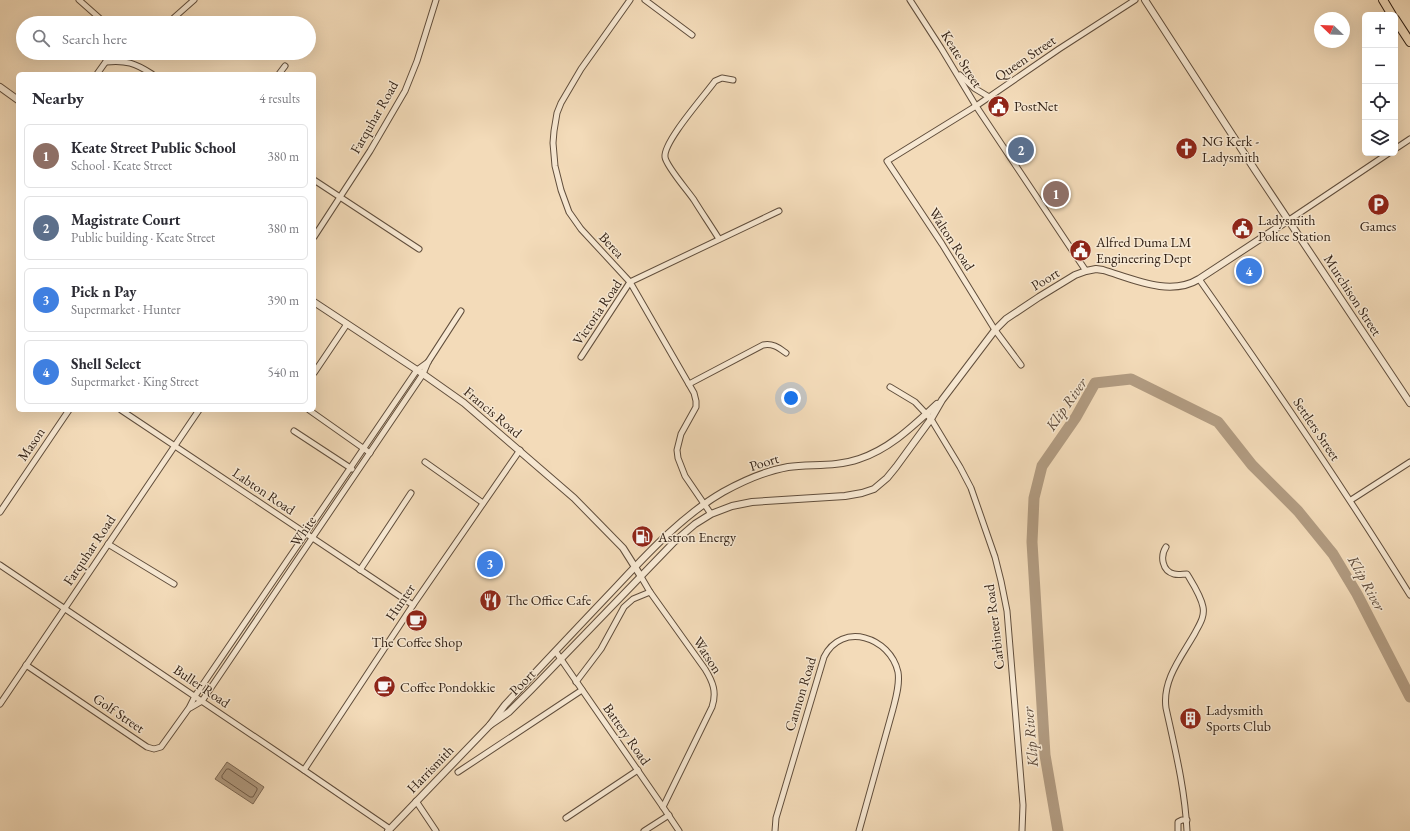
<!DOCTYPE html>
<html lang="en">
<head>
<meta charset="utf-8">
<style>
  body { margin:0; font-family:"EB Garamond",serif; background:#f7f7f7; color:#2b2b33 }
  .controls { position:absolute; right:12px; top:12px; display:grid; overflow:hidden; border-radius:6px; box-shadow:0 4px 16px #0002 }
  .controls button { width:36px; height:36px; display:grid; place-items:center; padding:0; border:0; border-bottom:1px solid #e1e1e2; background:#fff; color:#2b2b33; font:20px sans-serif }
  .compass { position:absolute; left:1314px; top:12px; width:36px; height:36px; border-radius:50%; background:#fff; box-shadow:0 4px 16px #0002; rotate:293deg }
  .you { position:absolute; left:791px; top:398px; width:14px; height:14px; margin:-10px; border:3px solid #fff; border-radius:50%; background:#1a73e8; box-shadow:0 0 0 6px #1a73e833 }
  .badge { display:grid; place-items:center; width:26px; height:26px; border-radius:50%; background:#d93025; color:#fff; font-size:13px; font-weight:700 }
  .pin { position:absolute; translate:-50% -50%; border:2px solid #fff; box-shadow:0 1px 4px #0006 }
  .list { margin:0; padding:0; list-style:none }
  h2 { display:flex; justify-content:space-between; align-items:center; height:52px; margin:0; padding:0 16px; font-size:17px }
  h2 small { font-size:13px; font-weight:400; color:#7c7c81 }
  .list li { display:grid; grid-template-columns:26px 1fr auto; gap:12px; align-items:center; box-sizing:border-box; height:64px; margin:0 8px 8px; padding:0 8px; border:1px solid #e1e1e2; border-radius:6px }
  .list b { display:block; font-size:15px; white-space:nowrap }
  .list p { margin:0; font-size:13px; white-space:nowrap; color:#7c7c81 }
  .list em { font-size:13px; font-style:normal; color:#7c7c81 }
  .icon { flex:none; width:22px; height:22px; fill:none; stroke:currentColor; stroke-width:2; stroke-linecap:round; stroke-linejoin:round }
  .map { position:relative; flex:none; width:1410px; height:831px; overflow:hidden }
  .search { position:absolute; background:#fff; box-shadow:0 4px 16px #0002; left:16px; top:16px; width:300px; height:44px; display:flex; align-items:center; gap:10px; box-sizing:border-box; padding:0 14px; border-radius:22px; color:#7c7c81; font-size:15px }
  .panel { position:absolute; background:#fff; box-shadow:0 4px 16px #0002; left:16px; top:72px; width:300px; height:340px; border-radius:6px }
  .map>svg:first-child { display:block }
  .water { fill:#b19b81; stroke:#7d6955 }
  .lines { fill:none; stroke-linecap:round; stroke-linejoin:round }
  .shore { stroke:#705d4a; stroke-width:1 }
  .river { stroke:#b19b81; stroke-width:11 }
  .minor-casing { stroke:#614e3c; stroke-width:7 }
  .tertiary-casing { stroke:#614e3c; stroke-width:8 }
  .trunk-casing { stroke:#301f13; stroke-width:10 }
  .minor { stroke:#f7e8d2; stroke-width:5 }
  .tertiary { stroke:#f7e8d2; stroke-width:6 }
  .trunk { stroke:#f3dbb9; stroke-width:8 }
  .labels { text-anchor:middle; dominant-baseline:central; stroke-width:3; stroke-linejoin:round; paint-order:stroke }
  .street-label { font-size:14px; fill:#301f13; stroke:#f7e8d2 }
  .poi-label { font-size:14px; fill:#301f13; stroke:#f7e8d2; text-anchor:start }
  .water-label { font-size:15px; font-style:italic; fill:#5d4a3a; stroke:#f7e8d2 }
</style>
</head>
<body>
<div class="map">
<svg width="1410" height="831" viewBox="0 0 1410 831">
  <rect width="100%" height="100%" fill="#f3dbb9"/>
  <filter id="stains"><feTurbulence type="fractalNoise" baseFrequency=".005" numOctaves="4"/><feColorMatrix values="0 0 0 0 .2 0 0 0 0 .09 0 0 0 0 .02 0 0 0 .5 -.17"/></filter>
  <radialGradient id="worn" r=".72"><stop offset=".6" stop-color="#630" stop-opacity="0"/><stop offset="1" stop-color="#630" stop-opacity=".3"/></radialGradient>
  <polygon class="water" points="227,762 264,787 253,804 215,779"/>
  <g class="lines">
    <polygon class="shore" points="227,769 229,769 257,788 257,790 253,797 250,797 222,778 222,776"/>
    <polyline class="river" points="1058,831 1045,755 1032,542 1034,498 1042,466 1076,417 1095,383 1131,379 1218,422 1252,465 1298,511 1333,554 1357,594 1410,697"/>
    <defs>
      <g id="minor">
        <polyline points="79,0 105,23"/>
        <polyline points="630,0 581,69 561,103 557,113 554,131 553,143 555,166 561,190 569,212 581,229 630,282 694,393 696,401 696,407 681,434 677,450 678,458 685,476 711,514"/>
        <polyline points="645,0 692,35"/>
        <polyline points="910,0 941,48 976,106 1086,271"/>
        <polyline points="168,23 194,0"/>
        <path d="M106,62C126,60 135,63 152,74"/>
        <polyline points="97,74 112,53"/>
        <polyline points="279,74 285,66"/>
        <polyline points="960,75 974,88 989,97"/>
        <polyline points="1395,149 1410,139"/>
        <polyline points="314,180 419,249"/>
        <polyline points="1289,220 1389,153"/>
        <polyline points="314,237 370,151 405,91 417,61 436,0"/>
        <path d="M719,239C711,226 702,213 694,200C688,191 666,166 665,157C663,142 705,95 715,81L722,78L733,80"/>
        <path d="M1199,279C1272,383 1343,487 1410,595"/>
        <polyline points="581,357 630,282 779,211"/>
        <polyline points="1021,365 995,330 942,244 887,161 976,106 1059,49 1135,0"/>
        <polyline points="314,373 347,324"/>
        <path d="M689,384L763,345C773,343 779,348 786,353"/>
        <polyline points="890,387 915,402 931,419 960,467 971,488 995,557 1001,581 1007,611 1023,805 1022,831"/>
        <polyline points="121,410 413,605"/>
        <polyline points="309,410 370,453"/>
        <polyline points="294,431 352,469"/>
        <polyline points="425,462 483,503"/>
        <polyline points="1351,500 1410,462"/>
        <polyline points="0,512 69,410"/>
        <polyline points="108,544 174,584"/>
        <path d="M1166,547C1160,556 1162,571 1174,574C1178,575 1183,574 1187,574C1193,584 1201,596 1203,607C1205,617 1199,625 1195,633C1182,656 1162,680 1166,708C1175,749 1185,789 1187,831"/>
        <polyline points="0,565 298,766 390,829"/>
        <polyline points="360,570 411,493"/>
        <path d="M640,575L650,592L705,669C713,682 717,692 712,707L663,807"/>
        <polyline points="556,652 663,807 679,831"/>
        <polyline points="26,665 147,747 154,749 161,747 189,708 195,696 417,370 428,362"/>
        <polyline points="576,682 601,649 624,607 633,599 650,592"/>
        <polyline points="0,704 199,410"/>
        <polyline points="190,708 202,701 423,374 428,362 461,311"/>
        <polyline points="304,770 413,605 520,450"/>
        <polyline points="458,772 582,690"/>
        <polyline points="416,801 436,831"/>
        <polyline points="566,818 638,770"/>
        <polyline points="644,831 669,815"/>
        <path d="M775,831L776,818L824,657C842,621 890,637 898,672C900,684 896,697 893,709L859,831"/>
        <polyline points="1178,831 1178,822 1182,820 1187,820"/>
      </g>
      <g id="tertiary">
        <polyline points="1145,0 1255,170 1410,403"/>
        <polyline points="0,87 18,100"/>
        <polyline points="314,302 423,374 464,403 574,498 623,548 640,575"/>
        <path d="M490,725L509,712L531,690L674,542L695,524L711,514L732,506L752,502L845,496L862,493L874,489L887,478L896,467L931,419L942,400L995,330L1006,319L1039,297L1075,275L1086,271L1096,269L1103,270C1133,279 1170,297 1199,279L1289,220"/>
        <path d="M388,831L490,725L505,705C542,665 579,626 617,586C648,553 683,515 723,492C743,481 765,471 788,467C812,464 836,467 859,459C890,449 914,425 937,404"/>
      </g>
      <g id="trunk">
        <polyline points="1383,0 1392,15"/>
        <polyline points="1395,19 1410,42"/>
      </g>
    </defs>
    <use href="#minor" class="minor-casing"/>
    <use href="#tertiary" class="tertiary-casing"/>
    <use href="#trunk" class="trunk-casing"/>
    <use href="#minor" class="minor"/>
    <use href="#tertiary" class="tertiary"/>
    <use href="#trunk" class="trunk"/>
  </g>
  <defs>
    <symbol id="civic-disc" viewBox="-11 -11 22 22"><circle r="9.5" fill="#8f2418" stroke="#f7e8d2"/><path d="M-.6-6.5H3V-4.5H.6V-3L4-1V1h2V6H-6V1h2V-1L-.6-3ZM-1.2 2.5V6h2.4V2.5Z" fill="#fff"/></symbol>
    <symbol id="church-disc" viewBox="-11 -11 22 22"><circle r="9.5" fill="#8f2418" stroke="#f7e8d2"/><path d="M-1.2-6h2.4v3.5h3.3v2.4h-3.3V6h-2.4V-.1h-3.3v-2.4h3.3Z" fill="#fff"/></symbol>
    <symbol id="parking-disc" viewBox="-11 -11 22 22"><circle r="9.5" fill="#8f2418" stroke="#f7e8d2"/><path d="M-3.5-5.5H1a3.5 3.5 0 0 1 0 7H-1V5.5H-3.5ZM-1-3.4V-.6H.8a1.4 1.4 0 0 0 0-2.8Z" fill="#fff"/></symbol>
    <symbol id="fuel-disc" viewBox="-11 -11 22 22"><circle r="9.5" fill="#8f2418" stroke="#f7e8d2"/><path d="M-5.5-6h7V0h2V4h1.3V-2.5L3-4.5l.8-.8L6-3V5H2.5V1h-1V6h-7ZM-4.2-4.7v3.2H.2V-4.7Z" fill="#fff"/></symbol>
    <symbol id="restaurant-disc" viewBox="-11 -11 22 22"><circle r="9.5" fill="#8f2418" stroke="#f7e8d2"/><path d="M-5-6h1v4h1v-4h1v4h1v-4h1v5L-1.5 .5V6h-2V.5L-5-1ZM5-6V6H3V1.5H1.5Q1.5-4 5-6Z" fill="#fff"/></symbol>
    <symbol id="cafe-disc" viewBox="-11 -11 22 22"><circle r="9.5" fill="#8f2418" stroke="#f7e8d2"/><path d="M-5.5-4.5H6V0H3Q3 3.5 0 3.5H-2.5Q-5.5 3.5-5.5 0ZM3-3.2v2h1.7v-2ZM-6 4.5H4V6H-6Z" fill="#fff"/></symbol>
    <symbol id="building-disc" viewBox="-11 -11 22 22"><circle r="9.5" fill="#8f2418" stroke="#f7e8d2"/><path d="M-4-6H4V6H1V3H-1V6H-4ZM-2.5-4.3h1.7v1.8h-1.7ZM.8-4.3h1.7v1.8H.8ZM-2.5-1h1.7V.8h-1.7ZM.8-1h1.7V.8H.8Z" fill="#fff"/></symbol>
  </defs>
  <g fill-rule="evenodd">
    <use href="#civic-disc" x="986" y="94" width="25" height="25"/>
    <use href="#church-disc" x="1174" y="136" width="25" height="25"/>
    <use href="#parking-disc" x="1366" y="192" width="25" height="25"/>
    <use href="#civic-disc" x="1230" y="216" width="25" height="25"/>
    <use href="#civic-disc" x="1068" y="238" width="25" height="25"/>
    <use href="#fuel-disc" x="630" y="524" width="25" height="25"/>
    <use href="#restaurant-disc" x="478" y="588" width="25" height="25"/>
    <use href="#cafe-disc" x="404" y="608" width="25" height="25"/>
    <use href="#cafe-disc" x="372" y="674" width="25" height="25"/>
    <use href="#building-disc" x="1178" y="706" width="25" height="25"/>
  </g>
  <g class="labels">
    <g class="street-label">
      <text transform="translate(1025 58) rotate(-34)">Queen Street</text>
      <text transform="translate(962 59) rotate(58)">Keate Street</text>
      <text transform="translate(374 117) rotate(-60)">Farquhar Road</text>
      <text transform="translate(952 239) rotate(57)">Walton Road</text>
      <text transform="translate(612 245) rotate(47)">Berea</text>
      <text transform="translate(1045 279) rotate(-31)">Poort</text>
      <text transform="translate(1353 295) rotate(57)">Murchison Street</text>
      <text transform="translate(597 312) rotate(-56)">Victoria Road</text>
      <text transform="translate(493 412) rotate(40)">Francis Road</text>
      <text transform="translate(1317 429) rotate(56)">Settlers Street</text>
      <text transform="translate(31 444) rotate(-56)">Mason</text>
      <text transform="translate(764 462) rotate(-17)">Poort</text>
      <text transform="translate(264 491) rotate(34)">Labton Road</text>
      <text transform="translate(303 531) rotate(-56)">White</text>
      <text transform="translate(89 550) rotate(-56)">Farquhar Road</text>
      <text transform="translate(400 602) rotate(-56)">Hunter</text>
      <text transform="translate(994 627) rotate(-97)">Carbineer Road</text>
      <text transform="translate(708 655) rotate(57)">Watson</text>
      <text transform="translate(522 682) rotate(-45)">Poort</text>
      <text transform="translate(202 686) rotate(34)">Buller Road</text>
      <text transform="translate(800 694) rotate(-73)">Cannon Road</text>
      <text transform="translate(119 713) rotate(34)">Golf Street</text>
      <text transform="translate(627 734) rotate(55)">Battery Road</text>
      <text transform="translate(430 769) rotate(-46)">Harrismith</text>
    </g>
    <g class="poi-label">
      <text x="1014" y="106">PostNet</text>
      <text x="1202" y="141">NG Kerk -<tspan x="1202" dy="16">Ladysmith</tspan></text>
      <text x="1258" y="220">Ladysmith<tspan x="1258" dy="16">Police Station</tspan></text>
      <text x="1378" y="226" text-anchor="middle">Games</text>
      <text x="1096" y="242">Alfred Duma LM<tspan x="1096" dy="16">Engineering Dept</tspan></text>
      <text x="658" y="537">Astron Energy</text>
      <text x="506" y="600">The Office Cafe</text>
      <text x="417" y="642" text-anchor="middle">The Coffee Shop</text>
      <text x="400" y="687">Coffee Pondokkie</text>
      <text x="1206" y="710">Ladysmith<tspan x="1206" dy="16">Sports Club</tspan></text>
    </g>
    <g class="water-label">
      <text transform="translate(1066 404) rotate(-55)">Klip River</text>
      <text transform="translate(1367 583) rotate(61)">Klip River</text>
      <text transform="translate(1030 737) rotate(-95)">Klip River</text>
    </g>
  </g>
  <rect width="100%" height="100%" filter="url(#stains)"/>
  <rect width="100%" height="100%" fill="url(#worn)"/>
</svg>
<div class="controls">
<button>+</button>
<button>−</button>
<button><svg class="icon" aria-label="locate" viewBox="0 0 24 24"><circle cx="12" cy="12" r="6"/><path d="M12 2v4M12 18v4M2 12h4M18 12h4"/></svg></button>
<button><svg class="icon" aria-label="layers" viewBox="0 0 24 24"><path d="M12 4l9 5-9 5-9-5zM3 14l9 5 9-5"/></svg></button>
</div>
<svg class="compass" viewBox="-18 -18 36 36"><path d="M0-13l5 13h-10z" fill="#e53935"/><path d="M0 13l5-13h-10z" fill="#7c7c81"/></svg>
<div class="you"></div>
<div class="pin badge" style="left:1056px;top:194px;background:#8d6e63">1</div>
<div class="pin badge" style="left:1021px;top:150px;background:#5c6f8a">2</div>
<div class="pin badge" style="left:490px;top:564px;background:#3f7fe0">3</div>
<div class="pin badge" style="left:1249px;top:271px;background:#3f7fe0">4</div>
<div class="search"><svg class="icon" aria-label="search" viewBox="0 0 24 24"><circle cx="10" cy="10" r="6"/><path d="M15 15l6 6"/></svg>Search here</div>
<section class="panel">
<h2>Nearby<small>4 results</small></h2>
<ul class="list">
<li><span class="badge" style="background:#8d6e63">1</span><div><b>Keate Street Public School</b><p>School · Keate Street</p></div><em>380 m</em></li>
<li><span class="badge" style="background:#5c6f8a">2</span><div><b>Magistrate Court</b><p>Public building · Keate Street</p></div><em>380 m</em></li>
<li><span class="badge" style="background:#3f7fe0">3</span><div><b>Pick n Pay</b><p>Supermarket · Hunter</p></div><em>390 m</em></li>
<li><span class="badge" style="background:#3f7fe0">4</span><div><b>Shell Select</b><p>Supermarket · King Street</p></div><em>540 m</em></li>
</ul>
</section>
</div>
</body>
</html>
